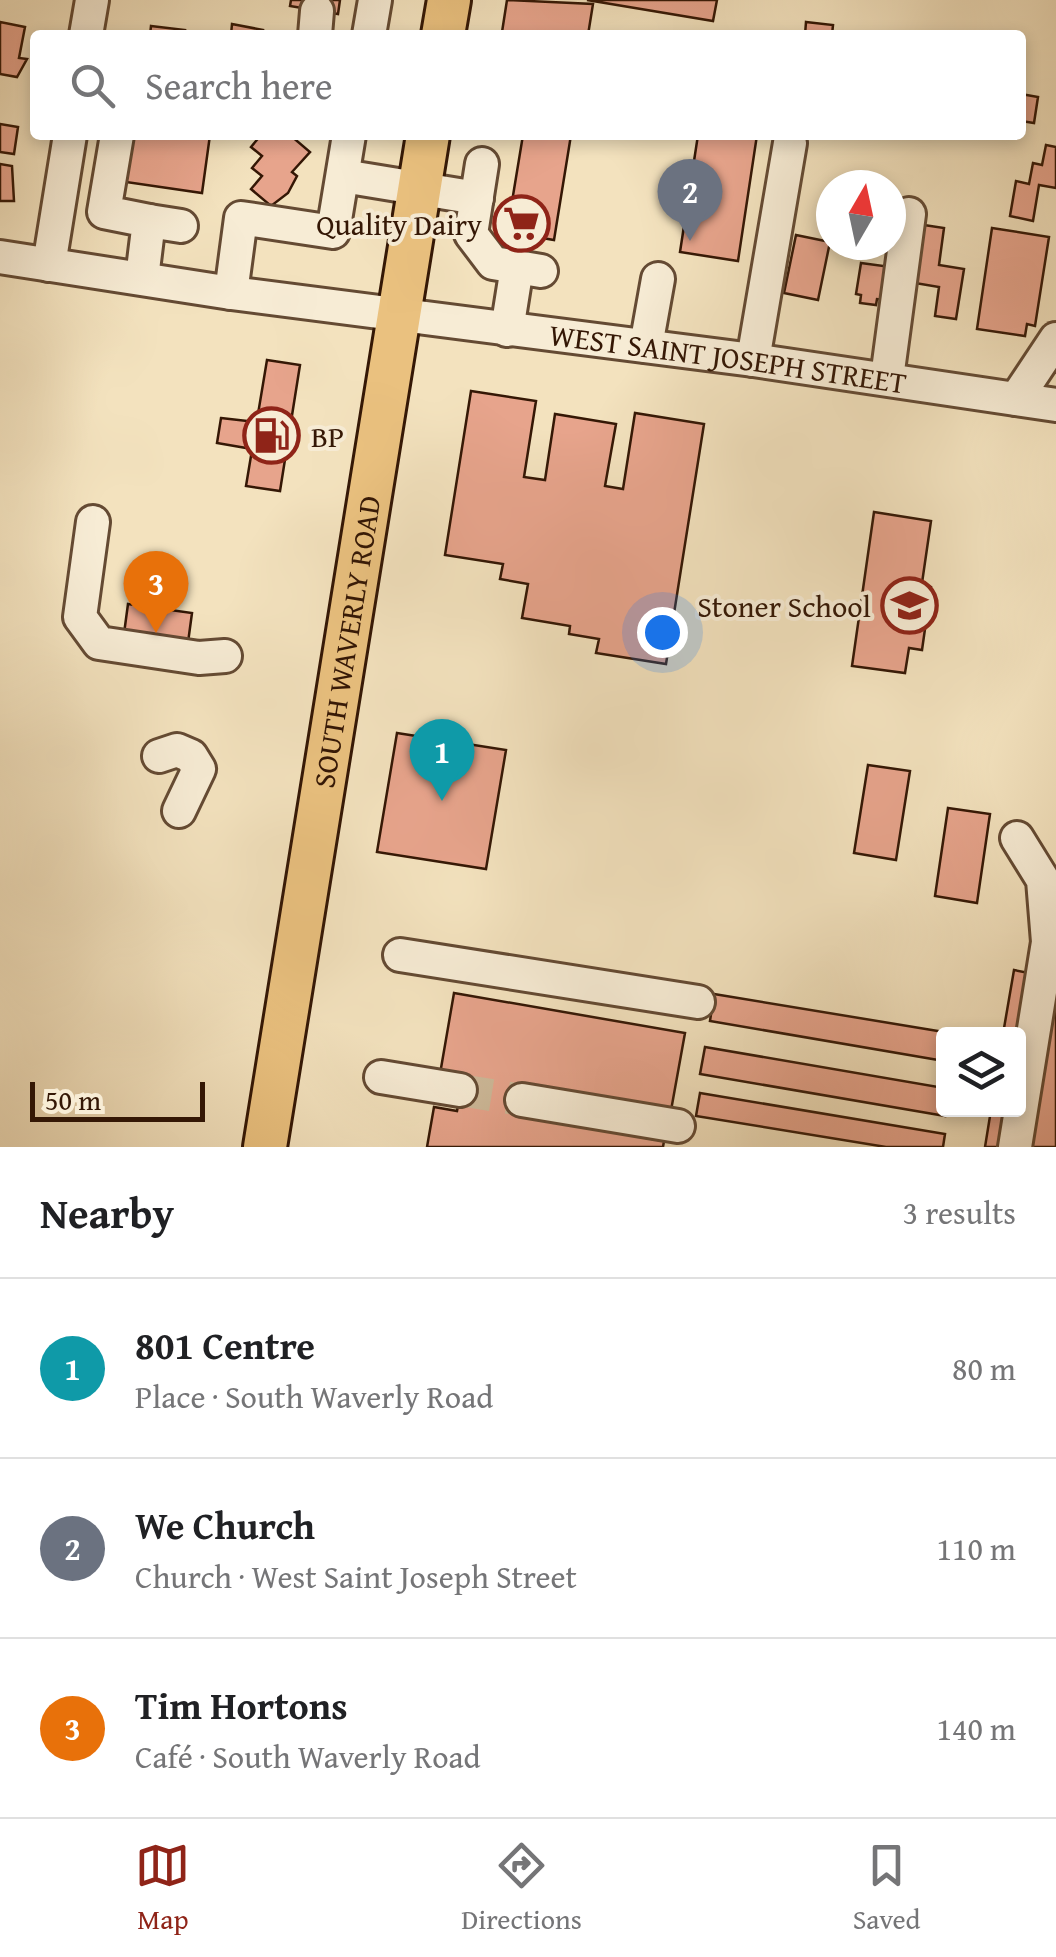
<!DOCTYPE html>
<html lang="en">
<head>
<meta charset="utf-8">
<style>
  body { margin:0; font-family:"Gentium Book Plus",serif; background:#f2f2f2; color:#202124 }
  .controls { position:absolute; right:30px; bottom:30px; display:grid; overflow:hidden; border-radius:10px; box-shadow:0 5px 15px #0003 }
  .controls button { width:90px; height:90px; display:grid; place-items:center; padding:0; border:0; border-bottom:2px solid #e0e0e0; background:#fff; color:#202124; font:50px sans-serif }
  .compass { position:absolute; left:816px; top:170px; width:90px; height:90px; border-radius:50%; background:#fff; box-shadow:0 5px 15px #0003; rotate:9deg }
  .scale { position:absolute; left:30px; bottom:25px; width:175px; box-sizing:border-box; padding-left:10px; border:5px solid #341705; border-top:0; font-size:28px; line-height:35px; white-space:nowrap; color:#341705; -webkit-text-stroke:8px #f7ecd5; paint-order:stroke }
  .you { position:absolute; left:662px; top:632px; width:35px; height:35px; margin:-25px; border:8px solid #fff; border-radius:50%; background:#1a73e8; box-shadow:0 0 0 15px #1a73e833 }
  .badge { display:grid; place-items:center; width:65px; height:65px; border-radius:50%; background:#8f2418; color:#fff; font-size:32px; font-weight:700 }
  .pin { position:absolute; translate:-50% -82px; filter:drop-shadow(0 2px 5px #0008) }
  .pin::after { content:''; position:absolute; top:52px; width:35px; height:30px; background:inherit; clip-path:polygon(0 0,100% 0,50% 100%) }
  .list { margin:0; padding:0; list-style:none }
  h2 { display:flex; justify-content:space-between; align-items:center; height:130px; margin:0; padding:0 40px; font-size:42px }
  h2 small { font-size:32px; font-weight:400; color:#757577 }
  .list li { display:grid; grid-template-columns:65px 1fr auto; gap:30px; align-items:center; box-sizing:border-box; height:180px; padding:0 40px; border-top:2px solid #e0e0e0 }
  .list b { display:block; font-size:38px; white-space:nowrap }
  .list p { margin:0; font-size:32px; white-space:nowrap; color:#757577 }
  .list em { font-size:32px; font-style:normal; color:#757577 }
  .icon { flex:none; width:55px; height:55px; fill:none; stroke:currentColor; stroke-width:2; stroke-linecap:round; stroke-linejoin:round }
  .map { position:relative; flex:none; width:1056px; height:1147px; overflow:hidden }
  .search { position:absolute; background:#fff; box-shadow:0 5px 15px #0003; left:30px; right:30px; top:30px; height:110px; display:flex; align-items:center; gap:25px; box-sizing:border-box; padding:0 35px; border-radius:10px; color:#757577; font-size:38px }
  .sheet { height:670px; background:#fff }
  nav { display:flex; justify-content:space-around; align-items:center; box-sizing:border-box; height:140px; border-top:2px solid #e0e0e0; background:#fff; font-size:28px; color:#757577 }
  nav a { display:grid; justify-items:center; gap:5px }
  nav .on { color:#8f2418 }
  .map>svg:first-child { display:block }
  .building { fill:#e7a48c; stroke:#341705; stroke-width:2.5 }
  .lines { fill:none; stroke-linecap:round; stroke-linejoin:round }
  .minor-tunnel { stroke:#cdb999; stroke-width:32; stroke-dasharray:32 16; stroke-linecap:butt }
  .minor-casing { stroke:#644a33; stroke-width:38 }
  .major-casing { stroke:#341705; stroke-width:48 }
  .minor { stroke:#f7ecd5; stroke-width:32 }
  .major { stroke:#eac17f; stroke-width:42 }
  .labels { text-anchor:middle; dominant-baseline:central; stroke-width:8; stroke-linejoin:round; paint-order:stroke }
  .poi-label { font-size:30px; fill:#341705; stroke:#f7ecd5; text-anchor:end }
  .street-label { font-size:30px; fill:#341705; stroke:#f7ecd5 }
</style>
</head>
<body>
<div class="map">
<svg width="1056" height="1147" viewBox="0 0 1056 1147">
  <rect width="100%" height="100%" fill="#f3e2be"/>
  <filter id="stains"><feTurbulence type="fractalNoise" baseFrequency=".002" numOctaves="4"/><feColorMatrix values="0 0 0 0 .2 0 0 0 0 .09 0 0 0 0 .02 0 0 0 .5 -.17"/></filter>
  <radialGradient id="worn" r=".72"><stop offset=".6" stop-color="#630" stop-opacity="0"/><stop offset="1" stop-color="#630" stop-opacity=".3"/></radialGradient>
  <g class="building">
    <polygon points="291,0 340,0 338,14 290,6"/>
    <polygon points="507,0 593,4 588,35 502,32"/>
    <polygon points="587,0 717,0 713,21"/>
    <polygon points="0,22 25,27 19,58 27,59 17,77 0,74"/>
    <polygon points="806,22 833,25 832,35 805,35"/>
    <polygon points="232,24 263,30 262,35 231,35"/>
    <polygon points="151,26 185,30 184,35 150,35"/>
    <polygon points="1021,94 1038,97 1034,123 1021,121"/>
    <polygon points="0,124 18,127 14,154 0,152"/>
    <polygon points="133,135 210,135 202,193 126,182"/>
    <polygon points="261,135 290,135 310,152 292,172 297,176 288,193 271,206 251,189 262,176 252,168 262,156 251,147"/>
    <polygon points="523,135 571,135 554,240 507,232"/>
    <polygon points="698,135 757,135 738,261 680,252"/>
    <polygon points="1046,145 1056,147 1056,188 1039,185 1033,221 1010,216 1016,181 1029,184 1033,163 1042,165"/>
    <polygon points="0,164 12,166 14,201 0,201"/>
    <polygon points="924,225 944,228 939,265 964,269 956,319 935,316 939,287 915,283"/>
    <polygon points="992,228 1049,237 1035,326 1027,324 1025,336 977,329"/>
    <polygon points="796,235 830,242 818,300 784,293"/>
    <polygon points="861,263 891,267 886,300 877,299 876,305 860,303 861,295 856,294"/>
    <polygon points="267,360 300,365 280,491 246,486"/>
    <polygon points="471,391 536,401 524,477 545,480 555,414 616,424 605,486 623,489 635,413 704,424 666,664 596,653 599,639 569,634 570,626 522,618 528,584 500,579 503,564 445,555"/>
    <polygon points="221,418 257,422 252,449 217,443"/>
    <polygon points="874,512 931,521 922,583 931,587 922,650 909,648 905,673 852,666"/>
    <polygon points="128,604 192,613 187,650 123,641"/>
    <polygon points="397,733 506,750 486,869 377,852"/>
    <polygon points="868,765 910,771 896,860 854,853"/>
    <polygon points="948,808 990,814 977,903 935,896"/>
    <polygon points="1056,954 1056,1147 1026,1147"/>
    <polygon points="1014,970 1034,974 1018,1034 1003,1034"/>
    <polygon points="454,993 685,1033 670,1116 523,1090 519,1116 664,1141 663,1147 427,1147 434,1107 457,1111 463,1078 440,1074"/>
    <polygon points="714,994 956,1034 944,1034 944,1061 710,1021"/>
    <polygon points="705,1047 944,1088 945,1116 700,1074"/>
    <polygon points="700,1093 945,1134 943,1147 886,1147 696,1116"/>
    <polygon points="991,1110 1012,1110 1006,1147 985,1147"/>
  </g>
  <g class="lines">
    <polyline class="minor-tunnel" points="460,1090 522,1100"/>
    <defs>
      <g id="minor">
        <polyline points="86,35 92,0"/>
        <polyline points="315,35 317,11"/>
        <polyline points="369,35 375,0"/>
        <polyline points="117,135 104,212 149,221 142,278"/>
        <polyline points="482,164 471,234 493,263 541,271"/>
        <polyline points="343,176 477,198"/>
        <polyline points="149,221 181,226"/>
        <path id="s1" d="M0,257L231,293L753,360L1056,405"/>
        <polyline points="49,265 70,135"/>
        <polyline points="231,293 241,218 333,232 349,135"/>
        <polyline points="507,330 517,267"/>
        <polyline points="646,346 658,279"/>
        <polyline points="753,360 790,143"/>
        <polyline points="887,378 909,214"/>
        <polyline points="1016,399 1056,339"/>
        <polyline points="93,522 80,617 99,643 199,658 225,656"/>
        <polyline points="159,756 177,750 191,756 199,769 179,811"/>
        <polyline points="400,955 698,1002"/>
        <polyline points="381,1077 460,1090"/>
        <polyline points="522,1100 678,1126"/>
        <polyline points="1015,1147 1048,942 1043,880 1017,838"/>
      </g>
      <g id="major">
        <polyline points="443,35 449,0"/>
        <path id="s2" d="M265,1147L428,135"/>
      </g>
    </defs>
    <use href="#minor" class="minor-casing"/>
    <use href="#major" class="major-casing"/>
    <use href="#minor" class="minor"/>
    <use href="#major" class="major"/>
  </g>
  <defs>
    <symbol id="supermarket-ring" viewBox="-11 -11 22 22"><circle r="9.5" fill="#f7ecd5" stroke="#8f2418" stroke-width="1.5"/><path d="M-6-5.5h2.5l.6 2H6L4.5 2H-2.5L-4.4-4H-6ZM-1.5 3.2a1.3 1.3 0 1 0 .1 0ZM3 3.2a1.3 1.3 0 1 0 .1 0Z" fill="#8f2418"/></symbol>
    <symbol id="fuel-ring" viewBox="-11 -11 22 22"><circle r="9.5" fill="#f7ecd5" stroke="#8f2418" stroke-width="1.5"/><path d="M-5.5-6h7V0h2V4h1.3V-2.5L3-4.5l.8-.8L6-3V5H2.5V1h-1V6h-7ZM-4.2-4.7v3.2H.2V-4.7Z" fill="#8f2418"/></symbol>
    <symbol id="school-ring" viewBox="-11 -11 22 22"><circle r="9.5" fill="#f7ecd5" stroke="#8f2418" stroke-width="1.5"/><path d="M0-5L7-2L0 1L-7-2ZM-4 1L0 2.5L4 1V4Q0 6-4 4Z" fill="#8f2418"/></symbol>
  </defs>
  <g fill-rule="evenodd">
    <use href="#supermarket-ring" x="490" y="192" width="63" height="63"/>
    <use href="#fuel-ring" x="240" y="404" width="63" height="63"/>
    <use href="#school-ring" x="878" y="574" width="63" height="63"/>
  </g>
  <g class="labels">
    <g class="poi-label">
      <text x="482" y="224">Quality Dairy</text>
      <text x="311" y="436" text-anchor="start">BP</text>
      <text x="871" y="606">Stoner School</text>
    </g>
    <g class="street-label">
      <text stroke="none"><textPath href="#s1" startOffset="735">WEST SAINT JOSEPH STREET</textPath></text>
      <text stroke="none"><textPath href="#s2" startOffset="512">SOUTH WAVERLY ROAD</textPath></text>
    </g>
  </g>
  <rect width="100%" height="100%" filter="url(#stains)"/>
  <rect width="100%" height="100%" fill="url(#worn)"/>
</svg>
<div class="controls">
<button><svg class="icon" aria-label="layers" viewBox="0 0 24 24"><path d="M12 4l9 5-9 5-9-5zM3 14l9 5 9-5"/></svg></button>
</div>
<svg class="compass" viewBox="-18 -18 36 36"><path d="M0-13l5 13h-10z" fill="#e53935"/><path d="M0 13l5-13h-10z" fill="#757577"/></svg>
<div class="scale">50 m</div>
<div class="you"></div>
<div class="pin badge" style="left:442px;top:801px;background:#0f9aa8">1</div>
<div class="pin badge" style="left:690px;top:241px;background:#6b7280">2</div>
<div class="pin badge" style="left:156px;top:633px;background:#e8710a">3</div>
<div class="search"><svg class="icon" aria-label="search" viewBox="0 0 24 24"><circle cx="10" cy="10" r="6"/><path d="M15 15l6 6"/></svg>Search here</div>
</div>
<section class="sheet">
<h2>Nearby<small>3 results</small></h2>
<ul class="list">
<li><span class="badge" style="background:#0f9aa8">1</span><div><b>801 Centre</b><p>Place · South Waverly Road</p></div><em>80 m</em></li>
<li><span class="badge" style="background:#6b7280">2</span><div><b>We Church</b><p>Church · West Saint Joseph Street</p></div><em>110 m</em></li>
<li><span class="badge" style="background:#e8710a">3</span><div><b>Tim Hortons</b><p>Café · South Waverly Road</p></div><em>140 m</em></li>
</ul>
</section>
<nav>
<a class="on"><svg class="icon" aria-label="map" viewBox="0 0 24 24"><path d="M3 6l6-2 6 2 6-2v14l-6 2-6-2-6 2zM9 4v14M15 6v14"/></svg>Map</a>
<a><svg class="icon" aria-label="directions" viewBox="0 0 24 24"><path d="M12 3l9 9-9 9-9-9zM9 14v-3h6M13 9l2 2-2 2"/></svg>Directions</a>
<a><svg class="icon" aria-label="saved" viewBox="0 0 24 24"><path d="M7 4h10v16l-5-4-5 4z"/></svg>Saved</a>
</nav>
</body>
</html>
